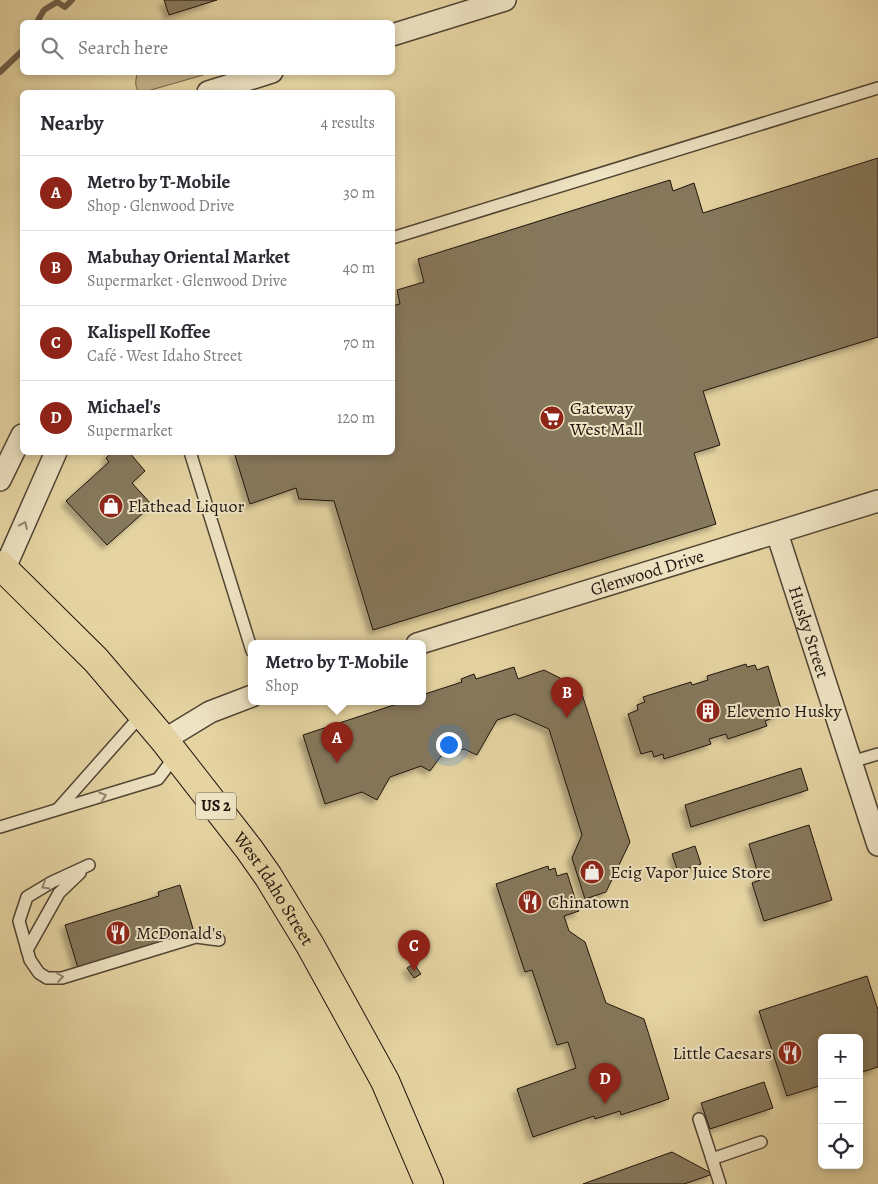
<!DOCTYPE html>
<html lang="en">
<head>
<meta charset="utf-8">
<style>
  body { margin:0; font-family:Alegreya,serif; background:#f7f7f7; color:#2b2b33 }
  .controls { position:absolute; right:15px; bottom:15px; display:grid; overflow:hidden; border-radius:8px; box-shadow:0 2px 8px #0003 }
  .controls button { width:45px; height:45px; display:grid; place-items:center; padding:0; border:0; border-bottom:1px solid #e1e1e2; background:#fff; color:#2b2b33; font:25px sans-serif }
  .you { position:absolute; left:448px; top:744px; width:18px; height:18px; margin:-12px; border:4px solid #fff; border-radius:50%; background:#1a73e8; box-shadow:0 0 0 8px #1a73e833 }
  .badge { display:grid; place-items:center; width:32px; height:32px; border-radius:50%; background:#8f2418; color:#fff; font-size:16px; font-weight:700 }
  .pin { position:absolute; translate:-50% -41px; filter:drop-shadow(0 1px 2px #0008) }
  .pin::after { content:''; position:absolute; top:26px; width:18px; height:15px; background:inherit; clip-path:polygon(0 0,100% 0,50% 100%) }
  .popup { position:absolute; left:248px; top:640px; width:178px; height:65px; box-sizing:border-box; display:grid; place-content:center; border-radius:8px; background:#fff; filter:drop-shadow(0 1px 4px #0005); font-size:16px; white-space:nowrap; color:#7c7c81 }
  .popup b { font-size:19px; color:#2b2b33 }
  .popup::after { content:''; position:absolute; left:50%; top:100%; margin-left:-10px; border:10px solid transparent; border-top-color:#fff }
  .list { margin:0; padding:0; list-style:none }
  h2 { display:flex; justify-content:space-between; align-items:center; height:65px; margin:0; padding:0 20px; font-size:21px }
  h2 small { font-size:16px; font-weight:400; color:#7c7c81 }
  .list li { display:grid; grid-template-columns:32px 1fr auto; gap:15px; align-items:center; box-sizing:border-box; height:75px; padding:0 20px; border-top:1px solid #e1e1e2 }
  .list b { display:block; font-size:19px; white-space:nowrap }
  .list p { margin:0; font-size:16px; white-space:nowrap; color:#7c7c81 }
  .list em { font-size:16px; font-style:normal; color:#7c7c81 }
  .icon { flex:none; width:28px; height:28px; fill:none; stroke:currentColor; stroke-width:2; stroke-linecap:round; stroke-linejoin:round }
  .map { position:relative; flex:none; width:878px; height:1184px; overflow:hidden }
  .search { position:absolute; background:#fff; box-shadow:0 2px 8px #0003; left:20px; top:20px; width:375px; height:55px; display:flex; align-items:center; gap:12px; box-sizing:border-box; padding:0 18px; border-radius:8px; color:#7c7c81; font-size:19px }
  .panel { position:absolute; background:#fff; box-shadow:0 2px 8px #0003; left:20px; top:90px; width:375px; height:365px; border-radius:8px }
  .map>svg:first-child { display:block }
  .green { fill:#c4b389; stroke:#72644c }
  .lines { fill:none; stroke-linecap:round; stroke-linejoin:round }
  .stream { stroke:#6e6049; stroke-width:6 }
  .building { fill:#86785b; stroke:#20140e; filter:url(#shadow) }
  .lane-casing { stroke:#514433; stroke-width:14 }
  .street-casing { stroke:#514433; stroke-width:24 }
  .highway-casing { stroke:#20140e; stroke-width:30 }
  .lane { stroke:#eee3c3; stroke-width:11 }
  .street { stroke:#eee3c3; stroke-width:21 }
  .highway { stroke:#e5d4a2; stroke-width:28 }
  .oneway { stroke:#918672 }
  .labels { text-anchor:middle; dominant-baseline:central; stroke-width:4; stroke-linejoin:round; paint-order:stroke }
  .shield { fill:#eee3c3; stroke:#5e5244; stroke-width:1 }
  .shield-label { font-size:16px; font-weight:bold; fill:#20140e }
  .poi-label { font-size:18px; fill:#20140e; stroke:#eee3c3; text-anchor:start }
  .street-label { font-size:18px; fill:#20140e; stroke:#eee3c3 }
</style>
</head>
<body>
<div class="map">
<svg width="878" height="1184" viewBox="0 0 878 1184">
  <defs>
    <filter id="shadow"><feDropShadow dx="-4.5" dy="4.5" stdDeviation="2.5" flood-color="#0004"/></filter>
  </defs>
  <rect width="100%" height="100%" fill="#e5d4a2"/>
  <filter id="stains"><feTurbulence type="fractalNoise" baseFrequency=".004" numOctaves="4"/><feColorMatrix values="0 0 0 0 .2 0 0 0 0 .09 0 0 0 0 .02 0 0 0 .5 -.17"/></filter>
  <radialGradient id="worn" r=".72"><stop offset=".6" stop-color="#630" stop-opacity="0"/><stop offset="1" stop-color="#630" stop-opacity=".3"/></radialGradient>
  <path class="green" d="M137,73V72L210,73L144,92H139C134,86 136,80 137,73Z"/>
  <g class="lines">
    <g class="stream">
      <polyline points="37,22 44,10 57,2 65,7 72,0"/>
      <polyline points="0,72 22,51"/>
    </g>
  </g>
  <g class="building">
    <polygon points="164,0 217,0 169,15"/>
    <polygon points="878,158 878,337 703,391 720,445 694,453 716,524 373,630 334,501 299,499 296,488 250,504 234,452 392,452 392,306 400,304 397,290 424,282 418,259 670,180 673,191 694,183 703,213"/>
    <polygon points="112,452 129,452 145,471 132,483 152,505 107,545 66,501 109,462 106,458"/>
    <polygon points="746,664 747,667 755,665 757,670 768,666 782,712 773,716 773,718 765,721 767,726 728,739 726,734 709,739 711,744 664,759 663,754 654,757 652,751 641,754 628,714 638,710 637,705 645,702 643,697 691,682 692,685 708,680 707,676"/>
    <polygon points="514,667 518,679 544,670 580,688 630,842 606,892 585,899 572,858 582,835 549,729 515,714 497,720 477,755 464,749 441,756 430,771 421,766 390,777 377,800 362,792 325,804 303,735 403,702 422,702 422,695 462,682 461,679 474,674 476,679"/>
    <polygon points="801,768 808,790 691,827 685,805"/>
    <polygon points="809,825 832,900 764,921 752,883 760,880 749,844"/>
    <polygon points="695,846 701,864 678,872 672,854"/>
    <polygon points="548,866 549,870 555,868 557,876 567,873 579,911 564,916 569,931 585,942 606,1003 644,1019 669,1099 621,1115 620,1111 595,1119 594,1116 533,1137 517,1089 576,1068 568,1042 557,1045 532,970 525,972 496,884"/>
    <polygon points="180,885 194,932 78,968 65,925 159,896 158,892"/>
    <polygon points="414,964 421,974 414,978 407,968"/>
    <polygon points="867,976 878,1010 878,1067 859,1073 859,1038 822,1038 822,1085 787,1096 759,1011"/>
    <polygon points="764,1082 773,1108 710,1129 701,1103"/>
    <polygon points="672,1152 713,1174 684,1184 583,1184"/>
  </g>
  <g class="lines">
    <defs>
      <g id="lane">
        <polyline points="392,238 878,88"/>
        <polyline points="190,452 252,651"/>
        <polyline points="851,762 878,754"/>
        <polyline points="58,809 142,714"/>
        <polyline points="0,827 158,779 176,755"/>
        <polyline points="89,865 52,882 27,897 19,921 30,960 39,973 47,978 62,978 196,937 219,940"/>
        <polyline points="27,950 59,893 80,873"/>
        <polyline points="699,1119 712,1159 761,1142"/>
        <polyline points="712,1159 720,1184"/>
      </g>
      <g id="street">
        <polyline points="392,35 505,0"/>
        <polyline points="208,92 272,72"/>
        <polyline points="0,480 22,435"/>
        <path id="s1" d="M777,533L878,845"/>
        <polyline points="4,570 56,452"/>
        <path id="s2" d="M417,644L878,501"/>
        <polyline points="164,740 210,712 252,696"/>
      </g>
      <g id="highway">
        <path id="s3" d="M0,565L96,660L164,740L249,849L268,876L310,945L385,1081L429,1184"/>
      </g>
    </defs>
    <use href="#lane" class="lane-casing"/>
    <use href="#street" class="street-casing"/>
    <use href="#highway" class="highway-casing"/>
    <use href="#lane" class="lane"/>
    <use href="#street" class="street"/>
    <use href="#highway" class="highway"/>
  </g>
  <defs><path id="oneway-chevron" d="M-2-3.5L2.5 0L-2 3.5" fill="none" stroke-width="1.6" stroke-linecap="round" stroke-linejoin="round" transform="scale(1.25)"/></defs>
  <g class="oneway">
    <use href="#oneway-chevron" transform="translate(24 525) rotate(-66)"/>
    <use href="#oneway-chevron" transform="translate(103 796) rotate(-17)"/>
    <use href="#oneway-chevron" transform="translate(45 886) rotate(150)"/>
    <use href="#oneway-chevron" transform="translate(60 977) rotate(-8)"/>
  </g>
  <defs>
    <symbol id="supermarket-disc" viewBox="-11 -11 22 22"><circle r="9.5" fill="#8f2418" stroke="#eee3c3"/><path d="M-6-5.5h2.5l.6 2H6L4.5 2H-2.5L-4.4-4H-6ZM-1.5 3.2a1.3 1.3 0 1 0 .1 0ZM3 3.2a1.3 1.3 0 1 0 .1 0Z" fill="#fff"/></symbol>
    <symbol id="shop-disc" viewBox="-11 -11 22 22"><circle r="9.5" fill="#8f2418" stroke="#eee3c3"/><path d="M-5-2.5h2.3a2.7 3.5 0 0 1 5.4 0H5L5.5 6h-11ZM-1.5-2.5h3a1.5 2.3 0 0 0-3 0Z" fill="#fff"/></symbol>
    <symbol id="building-disc" viewBox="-11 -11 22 22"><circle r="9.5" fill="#8f2418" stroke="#eee3c3"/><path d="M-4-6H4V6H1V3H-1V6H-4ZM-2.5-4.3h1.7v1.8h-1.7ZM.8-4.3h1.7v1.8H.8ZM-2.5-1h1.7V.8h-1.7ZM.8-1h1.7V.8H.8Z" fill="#fff"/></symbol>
    <symbol id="restaurant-disc" viewBox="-11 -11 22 22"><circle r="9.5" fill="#8f2418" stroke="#eee3c3"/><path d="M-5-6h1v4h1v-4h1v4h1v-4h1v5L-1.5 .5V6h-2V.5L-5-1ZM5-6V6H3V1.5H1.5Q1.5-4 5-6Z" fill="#fff"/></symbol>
  </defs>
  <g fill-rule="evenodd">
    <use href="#supermarket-disc" x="538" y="404" width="28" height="28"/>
    <use href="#shop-disc" x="97" y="492" width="28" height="28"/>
    <use href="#building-disc" x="694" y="697" width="28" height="28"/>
    <use href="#shop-disc" x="578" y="858" width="28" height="28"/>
    <use href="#restaurant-disc" x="516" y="888" width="28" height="28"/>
    <use href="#restaurant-disc" x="104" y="919" width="28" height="28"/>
    <use href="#restaurant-disc" x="776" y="1039" width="28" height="28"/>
  </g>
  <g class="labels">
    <rect class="shield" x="196" y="792.5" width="40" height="27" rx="4"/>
    <g class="shield-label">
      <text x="216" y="806">US 2</text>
    </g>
    <g class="poi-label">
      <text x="570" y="408">Gateway<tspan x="570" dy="21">West Mall</tspan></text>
      <text x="128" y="506">Flathead Liquor</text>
      <text x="726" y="711">Eleven10 Husky</text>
      <text x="610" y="872">Ecig Vapor Juice Store</text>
      <text x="548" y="902">Chinatown</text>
      <text x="136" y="933">McDonald's</text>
      <text x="772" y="1053" text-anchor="end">Little Caesars</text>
    </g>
    <g class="street-label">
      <text stroke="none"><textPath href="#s2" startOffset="241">Glenwood Drive</textPath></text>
      <text stroke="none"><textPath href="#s1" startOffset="104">Husky Street</textPath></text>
      <text stroke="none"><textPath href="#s3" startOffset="425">West Idaho Street</textPath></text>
    </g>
  </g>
  <rect width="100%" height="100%" filter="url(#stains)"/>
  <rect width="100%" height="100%" fill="url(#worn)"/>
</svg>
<div class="controls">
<button>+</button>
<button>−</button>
<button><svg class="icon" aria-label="locate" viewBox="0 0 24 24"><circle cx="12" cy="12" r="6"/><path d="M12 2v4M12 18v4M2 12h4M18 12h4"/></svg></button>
</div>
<div class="you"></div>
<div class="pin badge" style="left:337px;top:763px">A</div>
<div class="popup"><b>Metro by T-Mobile</b>Shop</div>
<div class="pin badge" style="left:567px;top:718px">B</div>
<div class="pin badge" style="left:414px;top:971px">C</div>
<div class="pin badge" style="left:605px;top:1104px">D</div>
<div class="search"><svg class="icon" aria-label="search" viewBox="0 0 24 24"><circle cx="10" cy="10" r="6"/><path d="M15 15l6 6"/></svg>Search here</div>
<section class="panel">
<h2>Nearby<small>4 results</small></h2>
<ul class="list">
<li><span class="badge">A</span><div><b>Metro by T-Mobile</b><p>Shop · Glenwood Drive</p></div><em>30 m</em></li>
<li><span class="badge">B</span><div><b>Mabuhay Oriental Market</b><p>Supermarket · Glenwood Drive</p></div><em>40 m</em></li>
<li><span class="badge">C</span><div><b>Kalispell Koffee</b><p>Café · West Idaho Street</p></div><em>70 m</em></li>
<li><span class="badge">D</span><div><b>Michael's</b><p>Supermarket</p></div><em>120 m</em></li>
</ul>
</section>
</div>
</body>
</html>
